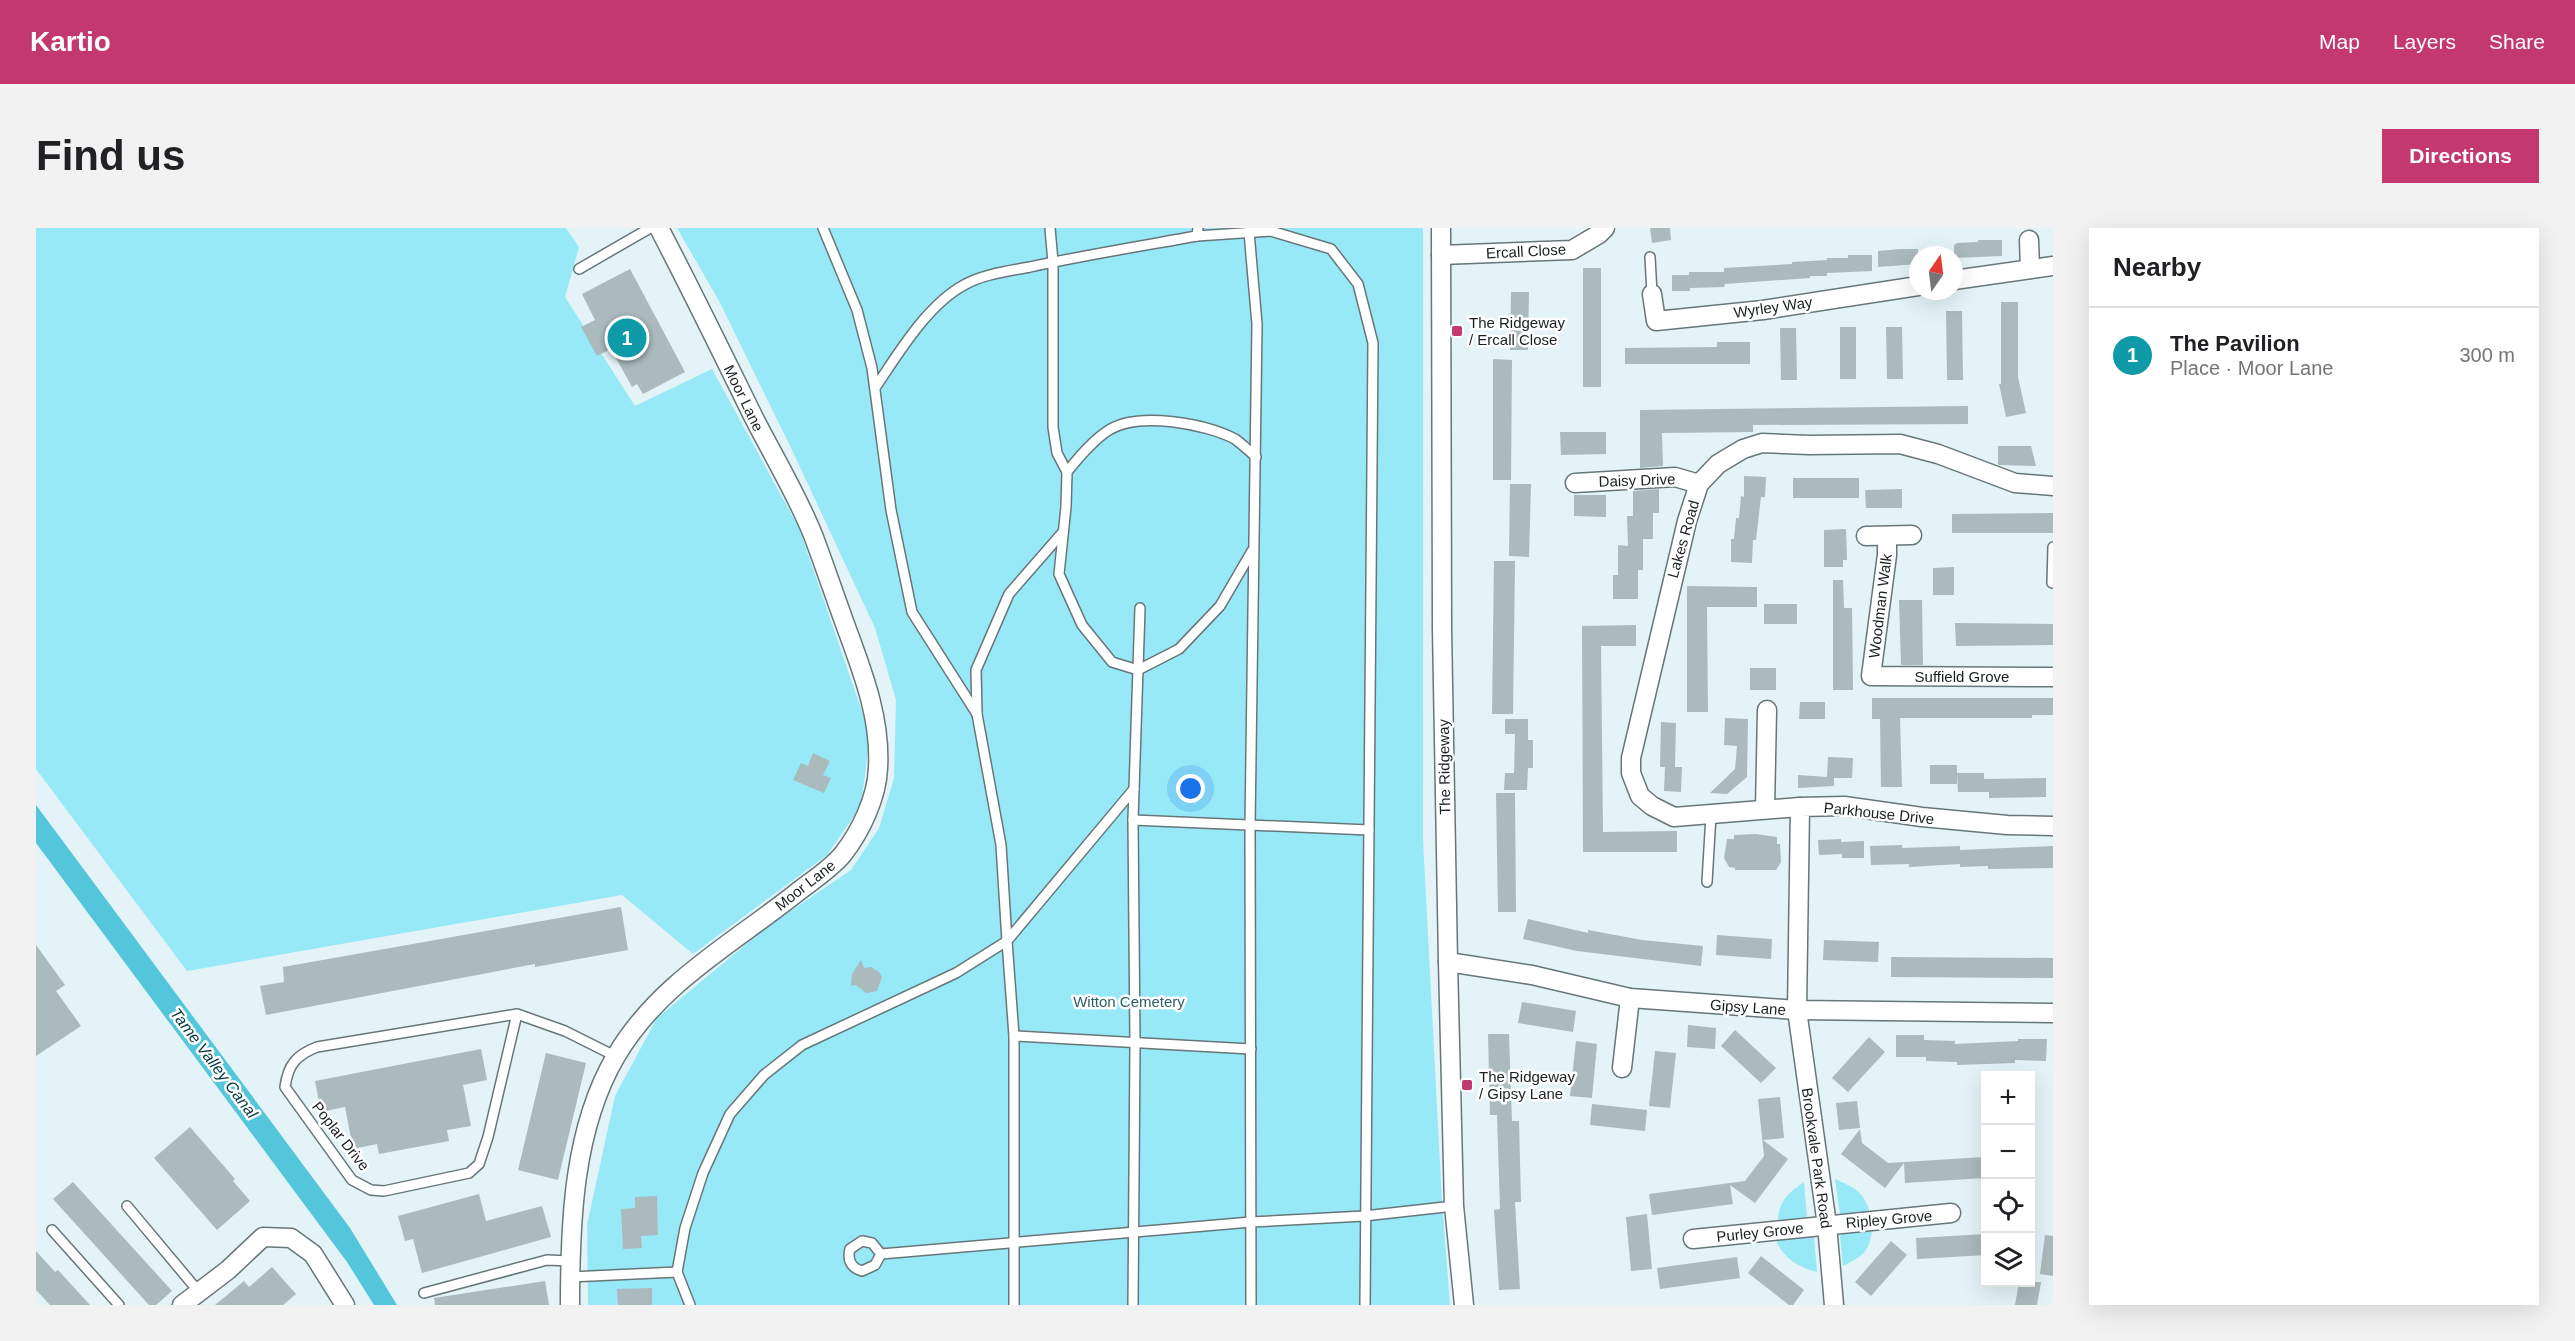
<!DOCTYPE html>
<html lang="en">
<head>
<meta charset="utf-8">
<style>
  body { margin:0; font-family:Helvetica,sans-serif; background:#f2f2f2; color:#202124 }
  .controls { position:absolute; right:18px; bottom:18px; display:grid; overflow:hidden; border-radius:0px; box-shadow:0 6px 24px #0002 }
  .controls button { width:54px; height:54px; display:grid; place-items:center; padding:0; border:0; border-bottom:2px solid #e0e0e0; background:#fff; color:#202124; font:30px sans-serif }
  .compass { position:absolute; left:1873px; top:18px; width:54px; height:54px; border-radius:50%; background:#fff; box-shadow:0 6px 24px #0002; rotate:14deg }
  .you { position:absolute; left:1155px; top:561px; width:21px; height:21px; margin:-15px; border:4px solid #fff; border-radius:50%; background:#1a73e8; box-shadow:0 0 0 9px #1a73e833 }
  .badge { display:grid; place-items:center; width:39px; height:39px; border-radius:50%; background:#c3386f; color:#fff; font-size:20px; font-weight:700 }
  .pin { position:absolute; translate:-50% -50%; border:3px solid #fff; box-shadow:0 2px 6px #0006 }
  .list { margin:0; padding:0; list-style:none }
  h2 { display:flex; justify-content:space-between; align-items:center; height:78px; margin:0; padding:0 24px; font-size:26px }
  h2 small { font-size:20px; font-weight:400; color:#757577 }
  .list li { display:grid; grid-template-columns:39px 1fr auto; gap:18px; align-items:center; box-sizing:border-box; height:96px; padding:0 24px; border-top:2px solid #e0e0e0 }
  .list b { display:block; font-size:22px; white-space:nowrap }
  .list p { margin:0; font-size:20px; white-space:nowrap; color:#757577 }
  .list em { font-size:20px; font-style:normal; color:#757577 }
  .icon { flex:none; width:33px; height:33px; fill:none; stroke:currentColor; stroke-width:2; stroke-linecap:round; stroke-linejoin:round }
  .map { position:relative; flex:none; width:2017px; height:1077px; overflow:hidden; border-radius:0px }
  header { display:flex; align-items:center; gap:36px; box-sizing:border-box; height:84px; padding:0 30px; background:#c3386f; color:#fff }
  header strong { font-size:28px }
  nav { display:flex; gap:33px; margin-inline-start:auto; font-size:21px }
  .intro { display:flex; align-items:center; justify-content:space-between; box-sizing:border-box; height:144px; padding:0 36px }
  h1 { margin:0; font-size:42px }
  .button { padding:15px 27px; border-radius:0px; background:#c3386f; color:#fff; font-size:21px; font-weight:700 }
  main { display:flex; gap:36px; padding:0 36px }
  aside { flex:1; background:#fff; border-radius:0px; box-shadow:0 6px 24px #0002 }
  .map>svg:first-child { display:block }
  .green { fill:#98e9f8 }
  .water { fill:#53c6db }
  .building { fill:#aababd }
  .lines { fill:none; stroke-linecap:round; stroke-linejoin:round }
  .service-casing { stroke:#677679; stroke-width:12 }
  .minor-casing { stroke:#677679; stroke-width:21 }
  .service { stroke:#fff; stroke-width:9 }
  .minor { stroke:#fff; stroke-width:18 }
  .poi-dot { fill:#c3386f; stroke:#fff; stroke-width:2 }
  .labels { text-anchor:middle; dominant-baseline:central; stroke-width:5; stroke-linejoin:round; paint-order:stroke }
  .street-label { font-size:15px; fill:#1a2021; stroke:#fff }
  .poi-label { font-size:15px; fill:#1a2021; stroke:#fff; text-anchor:start }
  .park-label { font-size:15px; fill:#2e5f68; stroke:#fff }
  .water-label { font-size:16px; font-style:italic; fill:#00363f; stroke:#fff }
</style>
</head>
<body>
<header>
<strong>Kartio</strong>
<nav><a>Map</a><a>Layers</a><a>Share</a></nav>
</header>
<div class="intro"><h1>Find us</h1><a class="button">Directions</a></div>
<main>
<div class="map">
<svg width="2017" height="1077" viewBox="0 0 2017 1077">
  <rect width="100%" height="100%" fill="#e3f3f7"/>
  <g class="green">
    <polygon points="0,0 530,0 543,19 529,69 599,178 676,141 763,300 834,507 825,578 791,627 657,726 586,667 151,743 0,541"/>
    <polygon points="641,0 1387,0 1387,612 1406,974 1414,1077 552,1077 551,997 579,868 621,790 731,699 815,642 843,600 858,550 860,472 839,400 756,222 683,73"/>
    <path d="M1799,951C1819,960 1827,963 1834,984L1804,986Z"/>
    <path d="M1768,954L1771,989L1742,994C1742,974 1752,965 1768,954Z"/>
    <path d="M1836,1001C1834,1023 1827,1028 1807,1038L1804,1008L1810,1002Z"/>
    <path d="M1778,1009L1781,1044C1761,1039 1746,1029 1739,1010Z"/>
  </g>
  <polygon class="water" points="0,577 314,1000 361,1077 338,1077 311,1034 0,615"/>
  <g class="building">
    <polygon points="1614,0 1634,0 1635,12 1616,15"/>
    <polygon points="1942,12 1966,12 1966,28 1918,30 1918,17 1921,15 1942,14"/>
    <polygon points="1864,21 1882,21 1882,36 1842,39 1842,23"/>
    <polygon points="1812,27 1836,27 1836,43 1791,45 1791,48 1774,48 1774,50 1689,56 1688,59 1654,60 1654,63 1636,63 1636,47 1653,47 1653,44 1688,44 1688,40 1756,36 1756,34 1791,32 1791,30 1812,30"/>
    <rect x="1547" y="40" width="18" height="119"/>
    <polygon points="594,41 649,144 607,166 601,156 596,159 575,121 561,128 545,99 559,92 546,66"/>
    <polygon points="1475,64 1493,64 1492,122 1474,122"/>
    <polygon points="1965,74 1982,74 1982,149 1990,185 1970,189 1963,156 1965,156"/>
    <polygon points="1910,83 1926,83 1927,152 1911,152"/>
    <rect x="1804" y="99" width="16" height="52"/>
    <polygon points="1850,99 1866,99 1867,151 1851,151"/>
    <polygon points="1744,100 1760,100 1761,152 1745,152"/>
    <polygon points="1681,114 1714,114 1714,136 1589,136 1589,120 1681,119"/>
    <polygon points="1457,131 1476,132 1475,252 1457,252"/>
    <polygon points="1932,178 1932,196 1717,197 1717,204 1626,205 1627,238 1604,240 1604,182"/>
    <polygon points="1524,204 1570,204 1570,226 1525,227"/>
    <polygon points="1962,218 1995,218 2000,238 1962,237"/>
    <polygon points="1708,248 1730,249 1729,269 1725,269 1720,312 1717,312 1716,335 1695,334 1695,311 1698,311 1700,290 1703,290 1705,268 1708,269"/>
    <rect x="1757" y="250" width="66" height="20"/>
    <polygon points="1474,256 1495,256 1493,329 1473,328"/>
    <polygon points="1623,261 1623,285 1617,285 1617,311 1607,311 1607,342 1602,342 1602,371 1577,371 1577,347 1582,347 1582,317 1592,318 1591,288 1597,288 1597,263"/>
    <polygon points="1866,261 1866,280 1830,280 1829,262"/>
    <polygon points="1538,267 1570,267 1570,289 1538,288"/>
    <polygon points="2017,285 2017,305 1916,305 1916,286"/>
    <polygon points="1810,301 1811,332 1807,332 1807,339 1788,339 1788,302"/>
    <polygon points="1458,333 1479,333 1477,486 1456,486"/>
    <polygon points="1918,339 1918,367 1897,367 1897,340"/>
    <polygon points="1797,352 1807,352 1808,380 1816,380 1817,462 1797,462"/>
    <polygon points="1651,358 1721,359 1721,379 1671,379 1672,484 1651,484"/>
    <polygon points="1863,372 1886,372 1887,437 1865,437"/>
    <rect x="1728" y="376" width="33" height="20"/>
    <polygon points="1919,395 2017,396 2017,417 1920,418"/>
    <polygon points="1600,397 1600,418 1565,418 1567,604 1641,603 1641,624 1547,624 1546,398"/>
    <rect x="1714" y="440" width="26" height="22"/>
    <polygon points="1836,470 2017,470 2017,487 1996,487 1996,490 1864,490 1866,559 1845,559 1844,491 1836,491"/>
    <polygon points="1764,474 1789,474 1789,491 1763,491"/>
    <polygon points="1689,490 1712,491 1711,549 1691,566 1674,565 1699,541 1701,518 1688,517"/>
    <polygon points="1469,491 1492,491 1492,512 1497,512 1497,540 1492,540 1491,562 1468,562 1469,545 1478,545 1479,506 1469,506"/>
    <polygon points="1625,494 1640,495 1639,539 1646,539 1645,564 1628,563 1629,539 1624,539"/>
    <polygon points="777,525 794,533 787,547 795,550 788,565 757,552 765,535 772,538"/>
    <polygon points="1792,529 1817,530 1816,550 1798,550 1798,558 1762,560 1762,547 1791,549"/>
    <rect x="1894" y="537" width="27" height="19"/>
    <polygon points="1921,545 1948,545 1948,551 2010,550 2010,569 1953,570 1953,564 1922,564"/>
    <polygon points="1460,565 1479,565 1480,684 1462,684"/>
    <polygon points="1720,606 1741,609 1741,616 1744,616 1745,634 1740,642 1699,642 1699,640 1693,639 1688,630 1691,611 1698,611 1698,607"/>
    <polygon points="1805,611 1805,614 1828,613 1828,630 1806,630 1806,626 1783,627 1782,612"/>
    <polygon points="1866,617 1866,620 1924,618 1924,622 2017,618 2017,640 1952,641 1952,638 1924,639 1924,636 1873,639 1873,636 1835,637 1834,618"/>
    <polygon points="585,679 592,722 499,739 499,736 230,787 224,758 248,754 247,739"/>
    <polygon points="1492,691 1552,705 1552,702 1606,712 1667,718 1665,738 1541,723 1487,711"/>
    <polygon points="1681,707 1736,711 1735,731 1680,727"/>
    <polygon points="1788,712 1843,714 1842,734 1787,732"/>
    <polygon points="0,717 29,757 20,763 45,798 0,828"/>
    <polygon points="1855,729 2017,730 2017,750 1855,749"/>
    <polygon points="825,732 828,740 835,739 843,744 846,749 841,763 830,765 820,757 815,758 816,746"/>
    <polygon points="1486,774 1540,783 1537,804 1482,795"/>
    <polygon points="1652,797 1680,800 1679,821 1651,819"/>
    <polygon points="1699,802 1740,840 1725,855 1685,818"/>
    <polygon points="1452,806 1473,806 1476,893 1483,893 1485,974 1479,974 1484,1061 1463,1062 1458,982 1464,981 1461,887 1454,887"/>
    <polygon points="1860,807 1888,807 1888,812 1919,813 1919,816 1982,813 1982,811 2011,811 2010,833 1979,832 1979,835 1921,837 1921,834 1890,833 1890,829 1860,829"/>
    <polygon points="1833,809 1849,824 1812,864 1796,850"/>
    <polygon points="1540,813 1561,816 1556,870 1534,868"/>
    <polygon points="445,821 451,852 427,857 435,898 411,902 413,913 343,926 341,916 317,921 309,879 285,884 279,853"/>
    <polygon points="1619,823 1640,825 1634,880 1613,878"/>
    <polygon points="510,825 550,835 522,952 482,942"/>
    <polygon points="1744,869 1748,910 1727,912 1752,931 1719,975 1694,957 1697,976 1616,987 1613,966 1709,953 1728,928 1722,871"/>
    <polygon points="1821,873 1824,900 1803,902 1800,875"/>
    <polygon points="1556,876 1611,882 1609,903 1554,897"/>
    <polygon points="154,899 199,951 197,953 214,973 181,1002 118,930"/>
    <polygon points="1824,901 1826,915 1852,935 1948,929 1949,950 1869,955 1868,935 1849,960 1805,926"/>
    <polygon points="37,954 136,1063 120,1077 113,1077 17,971"/>
    <polygon points="443,966 450,993 506,978 515,1009 386,1045 377,1011 369,1013 362,988"/>
    <polygon points="621,968 622,1007 605,1008 606,1020 587,1021 585,981 599,980 599,969"/>
    <polygon points="1611,986 1616,1041 1595,1043 1590,989"/>
    <polygon points="1950,1006 1950,1027 1881,1031 1880,1010"/>
    <polygon points="2009,1007 2017,1008 2017,1048 2004,1046"/>
    <polygon points="1855,1013 1871,1027 1835,1068 1819,1054"/>
    <polygon points="0,1023 19,1044 22,1042 54,1077 14,1077 0,1062"/>
    <polygon points="1725,1028 1768,1062 1757,1077 1753,1077 1712,1045"/>
    <polygon points="1701,1029 1704,1050 1624,1061 1621,1040"/>
    <polygon points="236,1039 260,1066 247,1077 179,1077 208,1053 213,1059"/>
    <polygon points="509,1053 513,1077 399,1077 398,1070"/>
    <polygon points="1983,1054 2005,1054 2001,1077 1979,1077"/>
    <polygon points="616,1060 616,1077 582,1077 581,1061"/>
  </g>
  <g class="lines">
    <defs>
      <g id="service">
        <polyline points="1014,0 1017,34 1017,199 1021,225 1031,244"/>
        <polyline points="1162,0 1161,8 1235,3 1295,21 1322,56 1337,115 1329,1077"/>
        <polyline points="1213,4 1221,96 1214,598 1215,1077"/>
        <polyline points="1614,29 1616,66"/>
        <polyline points="543,41 614,0"/>
        <path d="M839,160C862,126 891,77 928,57C947,46 973,43 994,39C1049,27 1105,18 1161,8"/>
        <path d="M1216,323L1184,378L1143,421L1102,442L1076,434L1046,397L1023,346L1030,279L1031,244C1043,229 1057,212 1073,202C1103,183 1170,196 1199,211C1206,216 1213,223 1220,229"/>
        <polyline points="2016,355 2017,319"/>
        <polyline points="941,486 940,442 973,366 1027,304"/>
        <polyline points="1097,592 1333,602"/>
        <polyline points="1671,654 1675,587"/>
        <path d="M481,786L452,909L443,936L433,945L348,963L335,962L316,952L249,859C252,837 260,827 281,819L481,786L529,803L579,828"/>
        <polyline points="978,808 1215,821"/>
        <polyline points="91,978 163,1064"/>
        <polyline points="16,1002 83,1077"/>
        <path d="M826,1013L836,1015L845,1026L839,1037L826,1043C815,1040 811,1032 814,1021Z"/>
        <polyline points="845,1026 1215,994 1328,988 1418,978"/>
        <polyline points="534,1049 641,1044"/>
        <polyline points="388,1065 511,1032 534,1033"/>
        <polyline points="654,1077 641,1044 649,1000 667,945 694,886 728,847 766,817 920,745 971,713 965,617 941,486 876,384 855,282 836,140 821,82 787,0"/>
        <polyline points="978,1077 978,808 971,713 1098,561"/>
        <polyline points="1097,1077 1099,816 1097,592 1104,380"/>
      </g>
      <g id="minor">
        <polyline points="1405,0 1406,400 1412,734 1418,978 1428,1077"/>
        <polyline points="1993,12 1994,41"/>
        <polyline points="1405,27 1536,22 1563,6 1569,0"/>
        <polyline points="1918,52 2017,38"/>
        <polyline points="1616,66 1620,93 1727,82 1882,58"/>
        <polyline points="1539,255 1639,249 1663,256"/>
        <polyline points="1830,308 1876,307"/>
        <polyline points="1851,309 1851,327 1835,448 2017,449"/>
        <polyline points="1764,579 1638,589 1616,578 1604,568 1595,545 1595,530 1651,293 1663,256 1682,236 1707,221 1726,215 1773,217 1864,216 1902,226 1979,255 2017,258"/>
        <polyline points="1729,581 1731,482"/>
        <polyline points="1412,734 1496,747 1594,770 1761,782 2017,785"/>
        <polyline points="1586,840 1594,770"/>
        <polyline points="1657,1011 1915,985"/>
        <polyline points="146,1077 192,1042 227,1009 255,1010 277,1026 309,1077"/>
        <path d="M534,1077C534,995 537,901 580,828C622,756 696,716 759,666C774,654 795,641 807,626C825,603 841,569 842,540C845,489 826,443 809,396C798,366 788,336 777,307C761,267 738,229 718,190C687,127 656,63 623,0"/>
        <polyline points="1798,1077 1791,997 1761,782 1764,579 1808,578 1886,589 1971,597 2017,598"/>
      </g>
    </defs>
    <use href="#service" class="service-casing"/>
    <use href="#minor" class="minor-casing"/>
    <use href="#service" class="service"/>
    <use href="#minor" class="minor"/>
  </g>
  <g class="poi-dot">
    <rect x="1415" y="97" width="12" height="12" rx="3"/>
    <rect x="1425" y="851" width="12" height="12" rx="3"/>
  </g>
  <g class="labels">
    <g class="street-label">
      <text transform="translate(1490 23) rotate(-3)">Ercall Close</text>
      <text transform="translate(1737 79) rotate(-8)">Wyrley Way</text>
      <text transform="translate(708 170) rotate(64)">Moor Lane</text>
      <text transform="translate(1601 252) rotate(-2)">Daisy Drive</text>
      <text transform="translate(1647 311) rotate(-74)">Lakes Road</text>
      <text transform="translate(1844 378) rotate(-83)">Woodman Walk</text>
      <text x="1926" y="448">Suffield Grove</text>
      <text transform="translate(1408 539) rotate(-91)">The Ridgeway</text>
      <text transform="translate(1843 585) rotate(6)">Parkhouse Drive</text>
      <text transform="translate(769 657) rotate(-38)">Moor Lane</text>
      <text transform="translate(1712 779) rotate(4)">Gipsy Lane</text>
      <text transform="translate(305 908) rotate(52)">Poplar Drive</text>
      <text transform="translate(1781 930) rotate(82)">Brookvale Park Road</text>
      <text transform="translate(1853 991) rotate(-5)">Ripley Grove</text>
      <text transform="translate(1724 1004) rotate(-6)">Purley Grove</text>
    </g>
    <g class="poi-label">
      <text x="1433" y="94">The Ridgeway<tspan x="1433" dy="17">/ Ercall Close</tspan></text>
      <text x="1443" y="848">The Ridgeway<tspan x="1443" dy="17">/ Gipsy Lane</tspan></text>
    </g>
    <g class="park-label">
      <text x="1093" y="773">Witton Cemetery</text>
    </g>
    <g class="water-label">
      <text transform="translate(178 835) rotate(53)">Tame Valley Canal</text>
    </g>
  </g>
</svg>
<div class="controls">
<button>+</button>
<button>−</button>
<button><svg class="icon" aria-label="locate" viewBox="0 0 24 24"><circle cx="12" cy="12" r="6"/><path d="M12 2v4M12 18v4M2 12h4M18 12h4"/></svg></button>
<button><svg class="icon" aria-label="layers" viewBox="0 0 24 24"><path d="M12 4l9 5-9 5-9-5zM3 14l9 5 9-5"/></svg></button>
</div>
<svg class="compass" viewBox="-18 -18 36 36"><path d="M0-13l5 13h-10z" fill="#e53935"/><path d="M0 13l5-13h-10z" fill="#757577"/></svg>
<div class="you"></div>
<div class="pin badge" style="left:591px;top:110px;background:#0f9aa8">1</div>
</div>
<aside>
<h2>Nearby<small></small></h2>
<ul class="list">
<li><span class="badge" style="background:#0f9aa8">1</span><div><b>The Pavilion</b><p>Place · Moor Lane</p></div><em>300 m</em></li>
</ul>
</aside>
</main>
</body>
</html>
